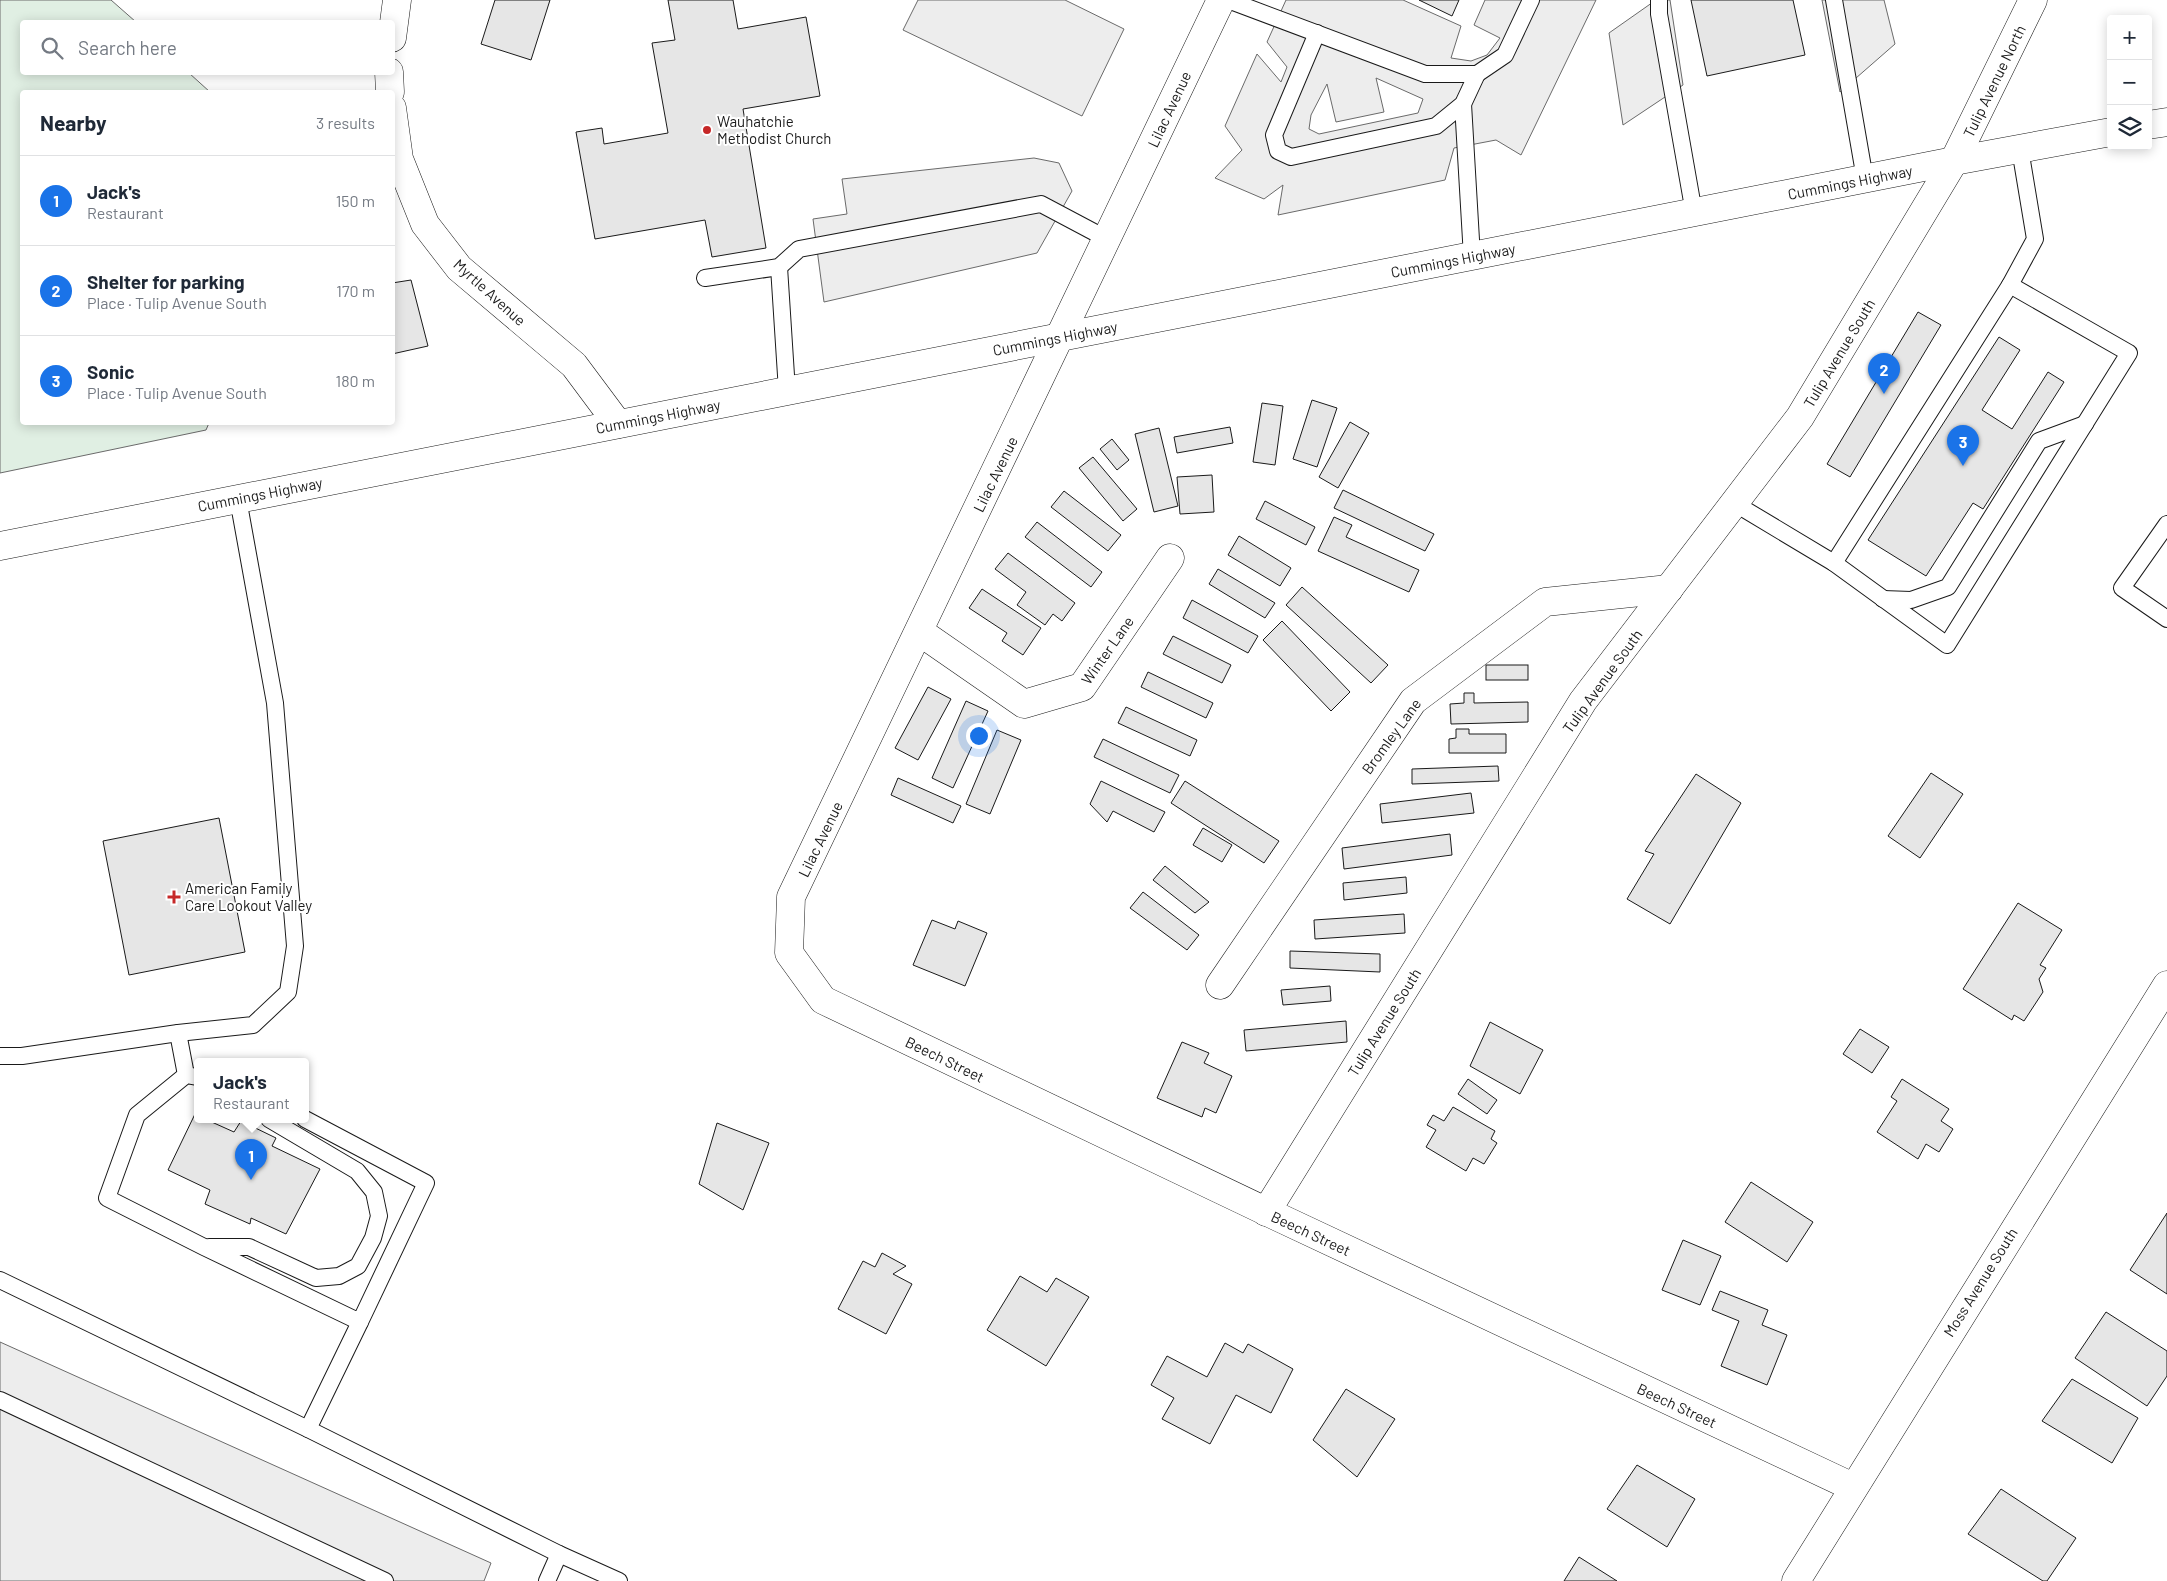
<!DOCTYPE html>
<html lang="en">
<head>
<meta charset="utf-8">
<style>
  body { margin:0; font-family:Barlow,sans-serif; background:#f2f2f3; color:#1f2937 }
  .controls { position:absolute; right:15px; top:15px; display:grid; overflow:hidden; border-radius:5px; box-shadow:0 2px 12px #0003 }
  .controls button { width:45px; height:45px; display:grid; place-items:center; padding:0; border:0; border-bottom:1px solid #e0e1e3; background:#fff; color:#1f2937; font:25px sans-serif }
  .you { position:absolute; left:978px; top:735px; width:18px; height:18px; margin:-12px; border:4px solid #fff; border-radius:50%; background:#1a73e8; box-shadow:0 0 0 8px #1a73e833 }
  .badge { display:grid; place-items:center; width:32px; height:32px; border-radius:50%; background:#1a73e8; color:#fff; font-size:16px; font-weight:700 }
  .pin { position:absolute; translate:-50% -41px; filter:drop-shadow(0 1px 2px #0008) }
  .pin::after { content:''; position:absolute; top:26px; width:18px; height:15px; background:inherit; clip-path:polygon(0 0,100% 0,50% 100%) }
  .popup { position:absolute; left:194px; top:1058px; width:115px; height:65px; box-sizing:border-box; display:grid; place-content:center; border-radius:5px; background:#fff; filter:drop-shadow(0 1px 4px #0005); font-size:16px; white-space:nowrap; color:#747a83 }
  .popup b { font-size:19px; color:#1f2937 }
  .popup::after { content:''; position:absolute; left:50%; top:100%; margin-left:-10px; border:10px solid transparent; border-top-color:#fff }
  .list { margin:0; padding:0; list-style:none }
  h2 { display:flex; justify-content:space-between; align-items:center; height:65px; margin:0; padding:0 20px; font-size:21px }
  h2 small { font-size:16px; font-weight:400; color:#747a83 }
  .list li { display:grid; grid-template-columns:32px 1fr auto; gap:15px; align-items:center; box-sizing:border-box; height:90px; padding:0 20px; border-top:1px solid #e0e1e3 }
  .list b { display:block; font-size:19px; white-space:nowrap }
  .list p { margin:0; font-size:16px; white-space:nowrap; color:#747a83 }
  .list em { font-size:16px; font-style:normal; color:#747a83 }
  .icon { flex:none; width:28px; height:28px; fill:none; stroke:currentColor; stroke-width:2; stroke-linecap:round; stroke-linejoin:round }
  .map { position:relative; flex:none; width:2167px; height:1581px; overflow:hidden }
  .search { position:absolute; background:#fff; box-shadow:0 2px 12px #0003; left:20px; top:20px; width:375px; height:55px; display:flex; align-items:center; gap:12px; box-sizing:border-box; padding:0 18px; border-radius:5px; color:#747a83; font-size:19px }
  .panel { position:absolute; background:#fff; box-shadow:0 2px 12px #0003; left:20px; top:90px; width:375px; height:335px; border-radius:5px }
  .map>svg:first-child { display:block }
  .green { fill:#e0efe3; stroke:#6a6a6a }
  .parking { fill:#ededed; stroke:#6a6a6a; fill-rule:evenodd }
  .building { fill:#e6e6e6; stroke:#1a1a1a }
  .lines { fill:none; stroke-linecap:round; stroke-linejoin:round }
  .service-casing { stroke:#1a1a1a; stroke-width:18 }
  .minor-casing { stroke:#1a1a1a; stroke-width:29 }
  .primary-casing { stroke:#1a1a1a; stroke-width:29 }
  .service { stroke:#fff; stroke-width:16 }
  .minor { stroke:#fff; stroke-width:28 }
  .primary { stroke:#fff; stroke-width:28 }
  .poi-dot { fill:#c62828; stroke:#fff; stroke-width:2 }
  .labels { text-anchor:middle; dominant-baseline:central; stroke-width:4; stroke-linejoin:round; paint-order:stroke }
  .street-label { font-size:15px; fill:#1a1a1a; stroke:#fff }
  .poi-label { font-size:15px; fill:#1a1a1a; stroke:#fff; text-anchor:start }
</style>
</head>
<body>
<div class="map">
<svg width="2167" height="1581" viewBox="0 0 2167 1581">
  <rect width="100%" height="100%" fill="#fff"/>
  <polygon class="green" points="0,0 111,0 136,22 22,22 22,72 189,73 210,92 22,92 22,422 209,423 206,430 0,473"/>
  <g class="parking">
    <polygon points="918,0 1065,0 1124,29 1082,116 903,30"/>
    <path d="M1286,0H1403L1461,26L1451,58L1471,61L1487,55L1500,38L1474,25L1485,0H1596L1521,155L1496,140L1454,148L1445,180L1278,215L1283,185L1264,199L1215,178L1242,150L1225,126L1257,54L1281,82L1287,67L1267,42ZM1376,78L1423,99L1418,113L1319,134L1309,129L1311,115L1327,84L1336,122L1384,112Z"/>
    <polygon points="1656,0 1670,0 1683,85 1623,125 1609,33"/>
    <polygon points="1822,0 1884,0 1895,44 1840,92"/>
    <polygon points="1034,158 1059,163 1072,191 1037,253 824,302 813,219 847,214 842,179"/>
    <polygon points="0,1342 491,1563 484,1581 0,1581"/>
  </g>
  <g class="building">
    <polygon points="495,0 550,0 531,60 481,44"/>
    <polygon points="668,0 733,0 738,29 806,17 820,96 743,109 766,248 712,257 705,220 595,239 576,132 602,128 604,144 668,133 652,43 675,40"/>
    <polygon points="1419,0 1459,0 1452,16"/>
    <polygon points="1691,0 1793,0 1805,55 1707,76"/>
    <polygon points="411,280 428,346 392,354 392,283"/>
    <polygon points="1918,312 1941,325 1850,477 1827,464"/>
    <polygon points="1999,337 2020,350 1982,410 2012,429 2048,372 2064,382 1983,509 1973,503 1926,576 1868,540"/>
    <polygon points="1312,400 1337,408 1317,467 1293,459"/>
    <polygon points="1262,403 1283,406 1275,465 1253,462"/>
    <polygon points="1350,422 1369,433 1338,488 1319,477"/>
    <polygon points="1230,427 1233,443 1177,453 1174,437"/>
    <polygon points="1159,428 1178,506 1154,512 1135,434"/>
    <polygon points="1112,439 1129,460 1117,470 1100,449"/>
    <polygon points="1093,457 1137,509 1123,521 1079,468"/>
    <polygon points="1212,475 1214,512 1180,514 1177,477"/>
    <polygon points="1343,490 1434,534 1425,551 1334,508"/>
    <polygon points="1064,491 1121,535 1108,551 1051,507"/>
    <polygon points="1265,501 1315,527 1306,545 1256,519"/>
    <polygon points="1334,517 1352,525 1346,537 1419,570 1409,592 1318,551"/>
    <polygon points="1037,522 1102,572 1091,587 1025,537"/>
    <polygon points="1239,536 1291,568 1280,586 1228,555"/>
    <polygon points="1008,553 1075,603 1062,621 1053,614 1045,625 1017,605 1026,592 995,569"/>
    <polygon points="1218,569 1275,603 1265,618 1209,584"/>
    <polygon points="1302,587 1388,665 1371,683 1286,605"/>
    <polygon points="982,589 1041,628 1023,655 1002,641 1007,633 969,608"/>
    <polygon points="1192,600 1258,636 1248,653 1183,618"/>
    <polygon points="1282,621 1350,692 1331,711 1263,640"/>
    <polygon points="1173,636 1231,665 1222,683 1163,654"/>
    <rect x="1486" y="665" width="42" height="15"/>
    <polygon points="1148,672 1213,703 1206,718 1141,687"/>
    <polygon points="928,687 951,699 918,760 895,748"/>
    <polygon points="1464,693 1474,693 1474,703 1528,702 1528,722 1451,724 1450,704 1464,703"/>
    <polygon points="966,701 988,711 953,788 932,778"/>
    <polygon points="1126,707 1197,740 1190,756 1118,723"/>
    <polygon points="1456,729 1469,729 1469,734 1506,734 1506,753 1449,753 1449,739 1456,738"/>
    <polygon points="997,730 1021,740 990,814 966,804"/>
    <polygon points="1103,739 1179,775 1170,793 1094,757"/>
    <polygon points="1498,766 1499,781 1412,784 1412,769"/>
    <polygon points="1931,773 1963,794 1920,858 1888,836"/>
    <polygon points="1696,774 1741,803 1670,924 1627,899 1654,854 1645,851"/>
    <polygon points="898,778 961,806 953,823 891,795"/>
    <polygon points="1101,781 1165,812 1154,832 1113,811 1107,822 1090,804"/>
    <polygon points="1185,781 1279,841 1264,863 1171,803"/>
    <polygon points="1471,793 1474,813 1382,823 1380,804"/>
    <polygon points="219,818 245,952 129,975 103,841"/>
    <polygon points="1203,828 1232,845 1222,862 1193,845"/>
    <polygon points="1450,834 1452,855 1344,869 1342,848"/>
    <polygon points="1165,866 1209,902 1195,913 1153,880"/>
    <polygon points="1406,877 1407,893 1344,900 1343,883"/>
    <polygon points="1143,892 1199,935 1187,950 1130,908"/>
    <polygon points="2018,903 2062,930 2040,965 2046,968 2039,979 2043,992 2024,1021 2014,1015 2012,1020 1963,989"/>
    <polygon points="1404,914 1405,933 1315,939 1314,920"/>
    <polygon points="932,920 955,929 958,921 987,933 965,986 913,965"/>
    <polygon points="1290,951 1380,954 1380,972 1290,968"/>
    <polygon points="1330,986 1331,1001 1283,1005 1281,990"/>
    <polygon points="1346,1021 1347,1042 1246,1051 1244,1030"/>
    <polygon points="1490,1022 1543,1050 1520,1094 1470,1066"/>
    <polygon points="1860,1029 1889,1047 1872,1073 1843,1054"/>
    <polygon points="1182,1042 1209,1053 1204,1063 1232,1076 1216,1113 1205,1108 1202,1117 1157,1098"/>
    <polygon points="1468,1079 1497,1100 1487,1114 1458,1094"/>
    <polygon points="1902,1079 1949,1109 1941,1121 1953,1129 1939,1152 1926,1144 1918,1159 1877,1132 1897,1101 1891,1097"/>
    <polygon points="1453,1107 1495,1131 1491,1139 1497,1143 1484,1164 1473,1158 1466,1171 1426,1147 1436,1130 1427,1125 1433,1115 1444,1121"/>
    <polygon points="195,1114 197,1115 197,1119 205,1119 234,1132 241,1121 276,1138 272,1146 320,1169 286,1234 251,1218 250,1224 205,1204 210,1190 168,1170"/>
    <polygon points="717,1123 769,1143 743,1210 699,1184"/>
    <polygon points="1751,1182 1813,1222 1787,1262 1725,1222"/>
    <polygon points="2167,1213 2167,1294 2130,1270"/>
    <polygon points="1683,1240 1721,1256 1700,1305 1662,1290"/>
    <polygon points="882,1253 906,1266 893,1274 912,1284 886,1334 838,1309 863,1261 875,1267"/>
    <polygon points="1020,1276 1047,1292 1056,1278 1089,1297 1046,1366 987,1330"/>
    <polygon points="1720,1291 1768,1310 1762,1325 1787,1335 1767,1385 1721,1366 1739,1321 1712,1310"/>
    <polygon points="2106,1312 2167,1351 2167,1376 2147,1406 2075,1358"/>
    <polygon points="1225,1343 1243,1353 1248,1344 1293,1369 1271,1413 1236,1395 1210,1444 1162,1419 1174,1398 1151,1385 1167,1356 1207,1377"/>
    <polygon points="2072,1379 2138,1418 2112,1463 2042,1421"/>
    <polygon points="1346,1389 1395,1419 1357,1477 1313,1440"/>
    <polygon points="1637,1465 1695,1499 1667,1547 1607,1509"/>
    <polygon points="2001,1489 2076,1538 2047,1581 2043,1581 1968,1534"/>
    <polygon points="1579,1557 1617,1581 1564,1581"/>
  </g>
  <g class="lines">
    <defs>
      <g id="service">
        <polyline points="1228,0 1425,74 1477,74 1505,55 1531,0"/>
        <polyline points="1659,0 1659,14 1694,213"/>
        <polyline points="1834,0 1865,179"/>
        <polyline points="1317,33 1274,135 1278,151 1291,157 1436,126 1463,104 1477,74"/>
        <polyline points="1463,104 1472,257"/>
        <polyline points="779,267 787,391"/>
        <polyline points="705,278 779,267 799,249 1041,204 1107,239"/>
        <polyline points="1734,503 1834,563 1947,645 2129,353 2010,285"/>
        <polyline points="2167,524 2122,588 2167,619"/>
        <polyline points="1834,563 2010,285 2035,239 2020,149"/>
        <polyline points="1883,599 1911,600 1948,587 2039,441 2085,424"/>
        <polyline points="178,1033 186,1075"/>
        <polyline points="0,1056 22,1056 178,1033 253,1025 288,992 295,946 275,703 238,499"/>
        <polyline points="197,1077 186,1075 137,1115 107,1198 204,1247 360,1322 426,1183 305,1119"/>
        <polyline points="209,1247 249,1247 316,1278 339,1276 358,1266 373,1238 379,1216 374,1192 357,1171 269,1119"/>
        <polyline points="0,1280 308,1429 559,1554 619,1581"/>
        <polyline points="0,1400 385,1581"/>
        <polyline points="308,1429 360,1322"/>
        <polyline points="547,1581 559,1554"/>
      </g>
      <g id="minor">
        <polyline points="1221,0 791,897 789,953 823,1000 1278,1217 1853,1487"/>
        <polyline points="392,38 397,0"/>
        <polyline points="389,72 390,92"/>
        <polyline points="392,108 399,159 425,224 459,268 574,365 618,424"/>
        <polyline points="920,632 1024,704 1082,687 1170,558"/>
        <polyline points="1220,985 1413,701 1545,602 1669,589"/>
        <polyline points="1266,1212 1583,701 1800,417 1954,161 2033,0"/>
        <polyline points="1796,1581 2167,985"/>
      </g>
      <g id="primary">
        <polyline points="2148,125 2167,122"/>
        <polyline points="0,546 1954,161 2111,132"/>
      </g>
    </defs>
    <use href="#service" class="service-casing"/>
    <use href="#minor" class="minor-casing"/>
    <use href="#primary" class="primary-casing"/>
    <use href="#service" class="service"/>
    <use href="#minor" class="minor"/>
    <use href="#primary" class="primary"/>
  </g>
  <g class="poi-dot">
    <circle cx="707" cy="130" r="5"/>
    <path d="M171.5 889.5h5v5h5v5h-5v5h-5v-5h-5v-5h5z"/>
  </g>
  <g class="labels">
    <g class="street-label">
      <text transform="translate(1994 81) rotate(-64)">Tulip Avenue North</text>
      <text transform="translate(1169 109) rotate(-65)">Lilac Avenue</text>
      <text transform="translate(1850 182) rotate(-11)">Cummings Highway</text>
      <text transform="translate(1453 260) rotate(-11)">Cummings Highway</text>
      <text transform="translate(490 292) rotate(42)">Myrtle Avenue</text>
      <text transform="translate(1055 338) rotate(-11)">Cummings Highway</text>
      <text transform="translate(1839 353) rotate(-59)">Tulip Avenue South</text>
      <text transform="translate(658 416) rotate(-11)">Cummings Highway</text>
      <text transform="translate(995 474) rotate(-64)">Lilac Avenue</text>
      <text transform="translate(260 494) rotate(-11)">Cummings Highway</text>
      <text transform="translate(1107 650) rotate(-55)">Winter Lane</text>
      <text transform="translate(1602 681) rotate(-54)">Tulip Avenue South</text>
      <text transform="translate(1391 736) rotate(-54)">Bromley Lane</text>
      <text transform="translate(820 839) rotate(-64)">Lilac Avenue</text>
      <text transform="translate(1384 1022) rotate(-58)">Tulip Avenue South</text>
      <text transform="translate(945 1059) rotate(26)">Beech Street</text>
      <text transform="translate(1311 1233) rotate(25)">Beech Street</text>
      <text transform="translate(1980 1282) rotate(-58)">Moss Avenue South</text>
      <text transform="translate(1677 1405) rotate(25)">Beech Street</text>
    </g>
    <g class="poi-label">
      <text x="717" y="121">Wauhatchie<tspan x="717" dy="17">Methodist Church</tspan></text>
      <text x="185" y="888">American Family<tspan x="185" dy="17">Care Lookout Valley</tspan></text>
    </g>
  </g>
</svg>
<div class="controls">
<button>+</button>
<button>−</button>
<button><svg class="icon" aria-label="layers" viewBox="0 0 24 24"><path d="M12 4l9 5-9 5-9-5zM3 14l9 5 9-5"/></svg></button>
</div>
<div class="you"></div>
<div class="pin badge" style="left:251px;top:1180px">1</div>
<div class="popup"><b>Jack's</b>Restaurant</div>
<div class="pin badge" style="left:1884px;top:394px">2</div>
<div class="pin badge" style="left:1963px;top:466px">3</div>
<div class="search"><svg class="icon" aria-label="search" viewBox="0 0 24 24"><circle cx="10" cy="10" r="6"/><path d="M15 15l6 6"/></svg>Search here</div>
<section class="panel">
<h2>Nearby<small>3 results</small></h2>
<ul class="list">
<li><span class="badge">1</span><div><b>Jack's</b><p>Restaurant</p></div><em>150 m</em></li>
<li><span class="badge">2</span><div><b>Shelter for parking</b><p>Place · Tulip Avenue South</p></div><em>170 m</em></li>
<li><span class="badge">3</span><div><b>Sonic</b><p>Place · Tulip Avenue South</p></div><em>180 m</em></li>
</ul>
</section>
</div>
</body>
</html>
